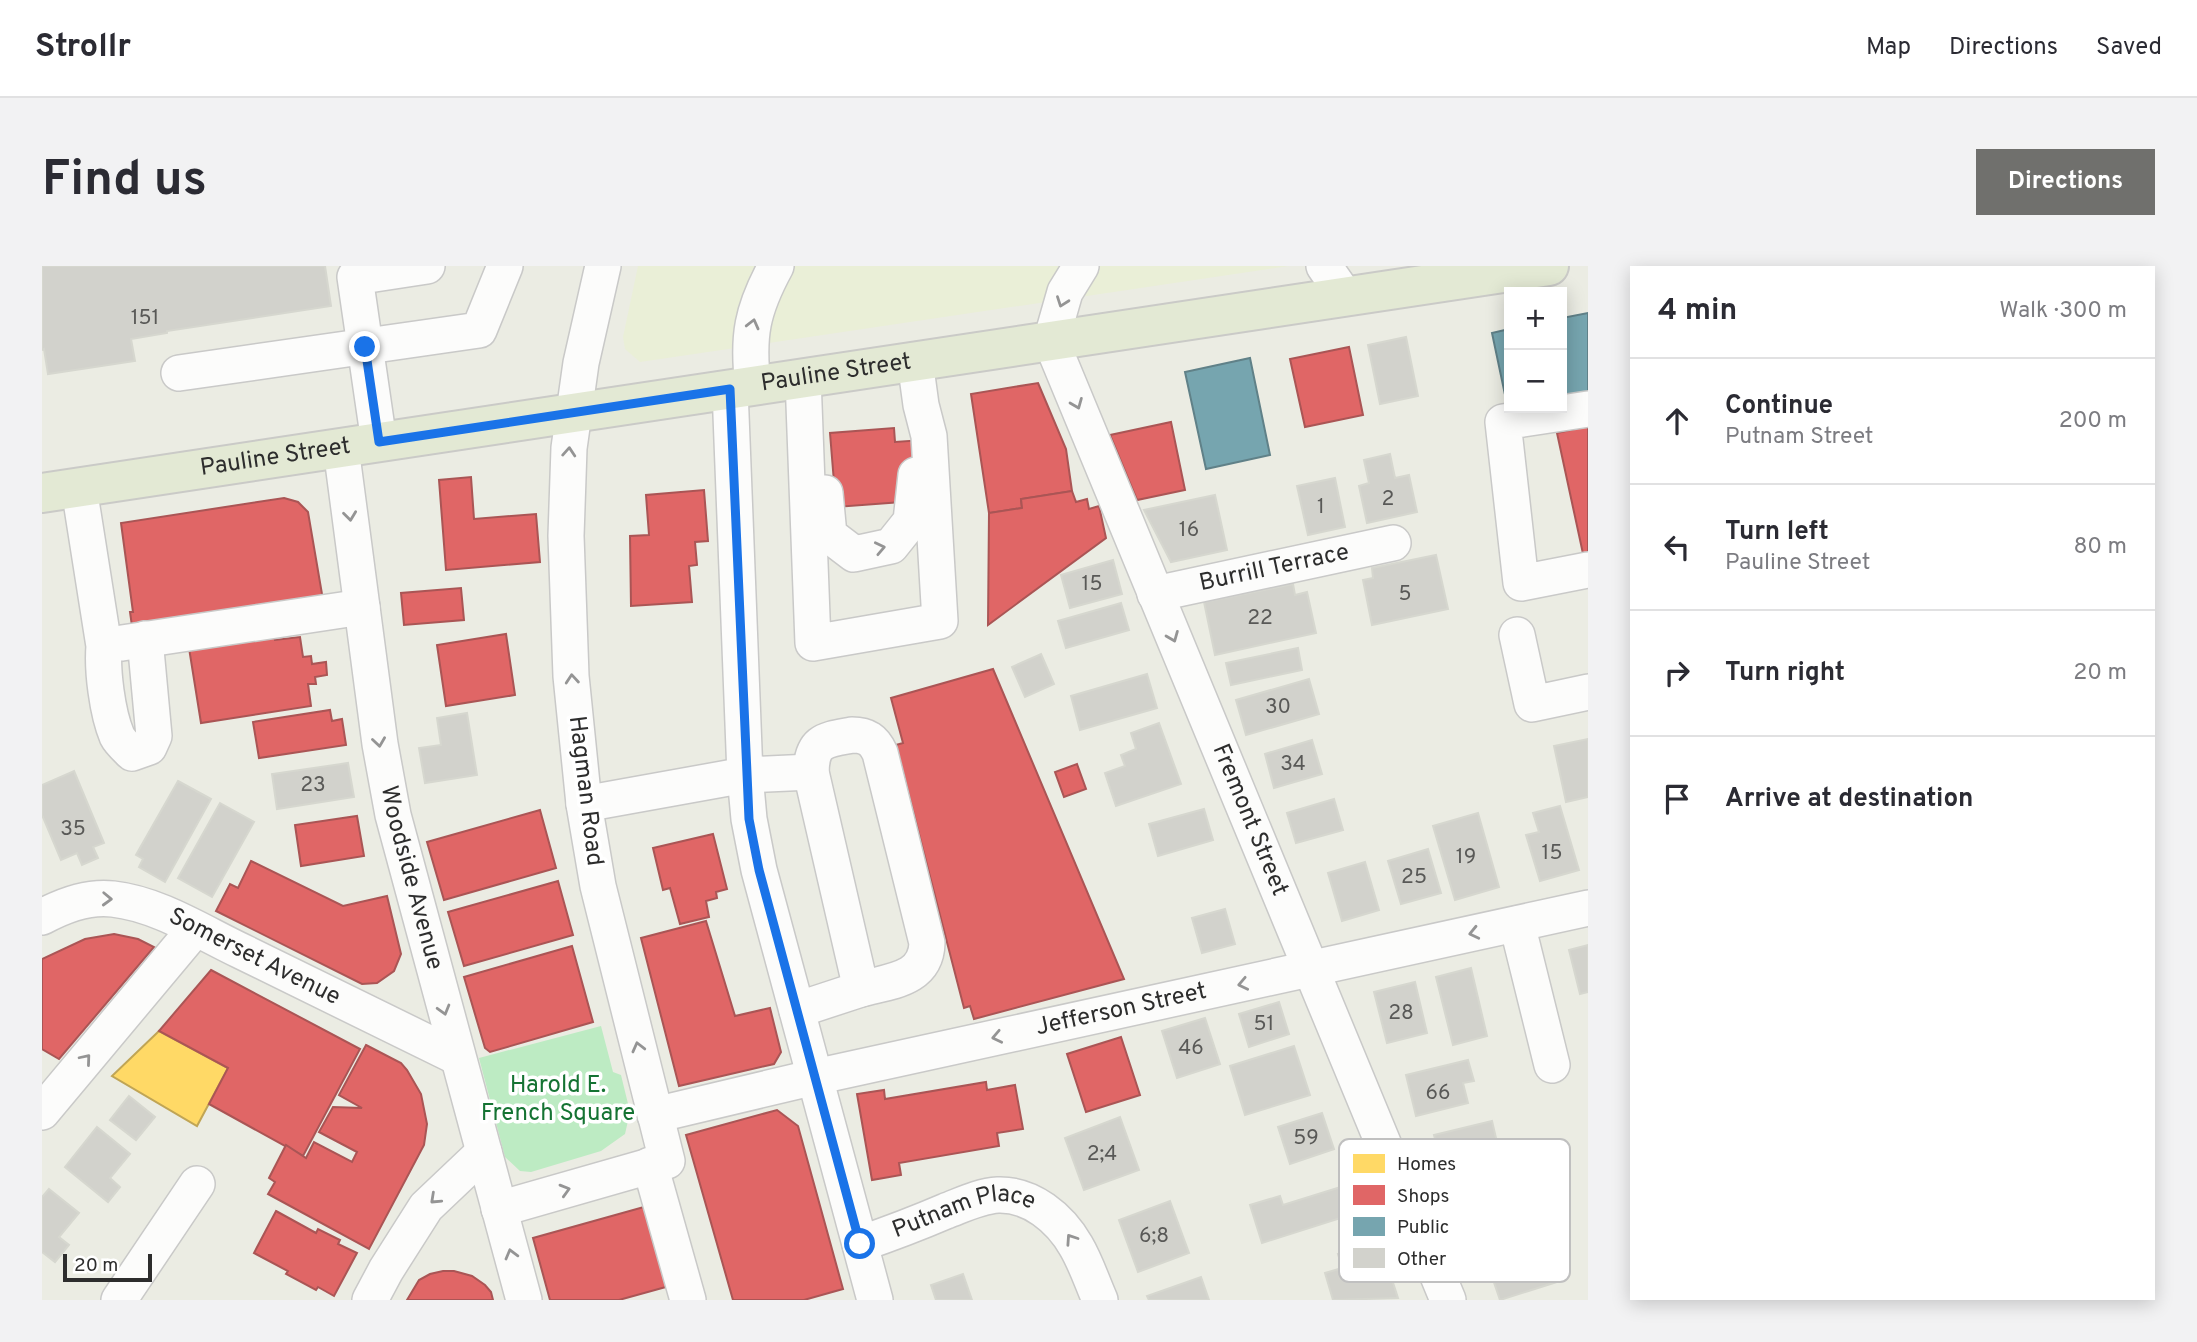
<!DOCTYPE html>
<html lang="en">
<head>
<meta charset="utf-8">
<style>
  body { margin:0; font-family:Overpass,sans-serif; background:#f2f2f3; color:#2b2b33 }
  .controls { position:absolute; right:21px; top:21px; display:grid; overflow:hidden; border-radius:0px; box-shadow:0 4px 18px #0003 }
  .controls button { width:63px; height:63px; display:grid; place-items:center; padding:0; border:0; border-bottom:2px solid #e1e1e2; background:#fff; color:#2b2b33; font:35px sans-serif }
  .scale { position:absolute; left:21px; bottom:18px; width:89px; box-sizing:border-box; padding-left:7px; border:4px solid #2d2d2d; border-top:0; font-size:19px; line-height:24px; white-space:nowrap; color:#2d2d2d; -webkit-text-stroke:5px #fff; paint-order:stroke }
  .stop { position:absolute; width:21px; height:21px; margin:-16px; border:5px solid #1a73e8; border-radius:50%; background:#fff }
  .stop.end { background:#1a73e8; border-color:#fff; box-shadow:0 2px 7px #0008 }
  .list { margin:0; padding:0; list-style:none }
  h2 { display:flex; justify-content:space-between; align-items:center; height:91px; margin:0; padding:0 28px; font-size:30px }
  h2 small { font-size:23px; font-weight:400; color:#7c7c81 }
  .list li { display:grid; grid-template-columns:46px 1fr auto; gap:21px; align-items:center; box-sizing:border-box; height:126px; padding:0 28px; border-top:2px solid #e1e1e2 }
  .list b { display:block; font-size:26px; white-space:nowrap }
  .list p { margin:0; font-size:23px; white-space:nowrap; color:#7c7c81 }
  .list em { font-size:23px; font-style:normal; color:#7c7c81 }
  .icon { flex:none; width:38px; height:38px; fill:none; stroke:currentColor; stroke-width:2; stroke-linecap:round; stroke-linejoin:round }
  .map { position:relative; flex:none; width:1546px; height:1034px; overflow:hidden; border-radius:0px }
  header { display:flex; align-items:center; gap:42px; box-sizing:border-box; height:98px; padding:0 35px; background:#fff; border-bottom:2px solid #e1e1e2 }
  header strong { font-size:33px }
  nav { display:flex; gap:38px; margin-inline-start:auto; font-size:24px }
  .intro { display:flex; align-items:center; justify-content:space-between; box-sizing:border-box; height:168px; padding:0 42px }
  h1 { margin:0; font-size:49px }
  .button { padding:18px 32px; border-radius:0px; background:#70706d; color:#fff; font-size:24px; font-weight:700 }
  main { display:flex; gap:42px; padding:0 42px }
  aside { flex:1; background:#fff; border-radius:0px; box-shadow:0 4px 18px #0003 }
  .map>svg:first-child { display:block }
  .education { fill:#eaefd7 }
  .green { fill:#bdebc3 }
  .homes { fill:#ffd966; stroke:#c0a555; stroke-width:2 }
  .shops { fill:#e06666; stroke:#a55; stroke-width:2 }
  .public { fill:#76a5af; stroke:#608188; stroke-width:2 }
  .building { fill:#d2d2cc; stroke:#d6d7cf; stroke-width:2 }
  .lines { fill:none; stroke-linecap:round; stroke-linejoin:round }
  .minor-casing { stroke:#c9c9c8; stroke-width:38 }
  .major-casing { stroke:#cacac7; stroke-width:42 }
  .minor { stroke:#fcfcfb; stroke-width:35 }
  .major { stroke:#e3e9d4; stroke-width:38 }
  .oneway { stroke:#949494 }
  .route { stroke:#1a73e8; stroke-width:9 }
  .labels { text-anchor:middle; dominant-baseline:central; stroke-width:7; stroke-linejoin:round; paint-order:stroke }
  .number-label { font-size:21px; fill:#595957 }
  .street-label { font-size:24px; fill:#2d2d2d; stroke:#fff }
  .park-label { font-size:24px; fill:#157333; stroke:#fff }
  .key { fill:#fff; stroke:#c0c0c0; stroke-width:2 }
  .key-label { font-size:19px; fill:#2d2d2d }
</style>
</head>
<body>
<header>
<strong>Strollr</strong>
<nav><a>Map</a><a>Directions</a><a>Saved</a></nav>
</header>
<div class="intro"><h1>Find us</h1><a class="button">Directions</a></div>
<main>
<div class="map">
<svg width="1546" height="1034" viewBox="0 0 1546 1034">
  <rect width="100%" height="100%" fill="#ebece3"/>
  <polygon class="education" points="596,0 1247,0 598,96 583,83 581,71"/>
  <polygon class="green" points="559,760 571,806 579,809 588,846 583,868 559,885 489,906 478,905 463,891 437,792"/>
  <polygon class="homes" points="117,765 186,802 155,860 70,810"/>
  <g class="shops">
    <polygon points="1307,81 1321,149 1263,161 1248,93"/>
    <polygon points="996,117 1024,183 1030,225 979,233 980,242 947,247 929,128"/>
    <polygon points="1129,156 1143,224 1095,234 1068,169"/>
    <polygon points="1546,160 1546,296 1543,297 1515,167"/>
    <polygon points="852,162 853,176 881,174 884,206 860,236 794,241 788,167"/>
    <polygon points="429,211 432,253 494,248 498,296 404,304 397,214"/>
    <polygon points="662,224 666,275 653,276 655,299 647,300 650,336 589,340 588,270 607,269 604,229"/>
    <polygon points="1030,225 1034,236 1045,233 1047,243 1057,240 1064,272 946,359 947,247 980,242 979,233"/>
    <polygon points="242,232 256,236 266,246 281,334 91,367 88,346 91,346 79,257"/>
    <polygon points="419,322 422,354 362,359 359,327"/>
    <polygon points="464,368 473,429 404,440 395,379"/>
    <polygon points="232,369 233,374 258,371 261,391 269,390 270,398 284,396 285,409 273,411 274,418 266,418 269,440 159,457 147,382"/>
    <polygon points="951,403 1082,713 932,753 928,740 922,742 854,479 861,477 849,432"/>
    <polygon points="288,444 290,455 300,453 304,479 217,492 211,456"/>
    <polygon points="1035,498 1044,523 1022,531 1013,506"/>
    <polygon points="498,544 514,602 402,634 385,576"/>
    <polygon points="315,550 322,590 259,600 253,559"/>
    <polygon points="671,568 685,623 674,626 675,632 664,635 667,651 638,658 628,622 621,624 611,582"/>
    <polygon points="209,595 301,640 345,630 359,688 352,705 335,717 320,718 174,645 188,618 196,622"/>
    <polygon points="516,615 531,669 422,700 406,646"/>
    <polygon points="664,655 693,750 728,742 739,786 732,798 637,820 599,672"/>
    <polygon points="72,668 96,673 112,681 17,793 0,783 0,693 43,673"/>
    <polygon points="530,680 551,756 448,786 443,782 422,711"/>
    <polygon points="169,704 318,783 261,890 167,838 186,802 117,765"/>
    <polygon points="1079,771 1098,829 1044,846 1025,788"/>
    <polygon points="324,779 359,797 365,804 379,828 385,858 382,879 327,983 226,928 233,916 227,912 244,879 264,892 272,876 310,896 315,886 277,866 291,841 320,842 297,829"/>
    <polygon points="944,816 945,824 973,819 981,863 955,867 957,880 857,897 859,909 830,914 815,828 842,824 843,833"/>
    <polygon points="735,844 756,860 801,1023 762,1034 691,1034 644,869"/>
    <polygon points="609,939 631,1019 577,1034 508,1034 491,972"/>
    <polygon points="234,945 274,967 276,963 298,974 296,978 315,987 292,1030 276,1021 274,1024 244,1008 246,1005 212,987"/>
    <polygon points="401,1005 412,1005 430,1010 443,1019 449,1026 451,1034 365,1034 377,1014 388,1008"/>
  </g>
  <g class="public">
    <polygon points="1546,47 1546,125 1520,131 1520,52"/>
    <polygon points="1467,63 1467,142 1466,143 1450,67"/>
    <polygon points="1208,92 1228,189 1164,203 1143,106"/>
  </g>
  <g class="building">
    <polygon points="0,0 283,0 289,40 125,65 125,67 89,73 93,95 6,108 2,83 0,84"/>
    <polygon points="1364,71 1376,130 1338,138 1326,79"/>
    <polygon points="1348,188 1353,212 1367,209 1375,246 1325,257 1317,220 1327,217 1322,194"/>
    <polygon points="1293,212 1303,261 1266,269 1255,220"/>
    <polygon points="1173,229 1185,284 1129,296 1102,244"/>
    <polygon points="1394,289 1406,343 1330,359 1321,314 1331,312 1330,302"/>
    <polygon points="1071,294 1080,328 1028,342 1019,309"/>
    <polygon points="1251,318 1253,329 1265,326 1274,367 1173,389 1162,336"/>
    <polygon points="1079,337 1087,364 1024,382 1016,355"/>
    <polygon points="1256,382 1260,404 1189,419 1184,397"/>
    <polygon points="999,388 1012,418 983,431 970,401"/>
    <polygon points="1105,408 1115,442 1038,464 1029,430"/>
    <polygon points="1267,413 1277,448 1204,469 1194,434"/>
    <polygon points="425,447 435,509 383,517 377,482 399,479 395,452"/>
    <polygon points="1117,457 1139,518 1074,540 1063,507 1083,500 1079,489 1094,483 1089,467"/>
    <polygon points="1546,473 1546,531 1524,536 1512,480"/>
    <polygon points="1270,474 1280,508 1232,522 1223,488"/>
    <polygon points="306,497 312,531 235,543 230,508"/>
    <polygon points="32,505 62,577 51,581 56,592 40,599 35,587 19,594 0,549 0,519"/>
    <polygon points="136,515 169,533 123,616 97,601 101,593 94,589"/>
    <polygon points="1292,533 1301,564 1254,577 1245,547"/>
    <polygon points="178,537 212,556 170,631 136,612"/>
    <polygon points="1518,540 1537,604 1498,615 1484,569 1497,566 1491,547"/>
    <polygon points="1162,543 1171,574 1116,590 1107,558"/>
    <polygon points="1436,547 1457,621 1413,634 1391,560"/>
    <polygon points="1386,583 1399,627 1359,638 1346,595"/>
    <polygon points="1323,596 1337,644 1300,655 1286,607"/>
    <polygon points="1183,643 1193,678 1160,687 1150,652"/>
    <polygon points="1546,679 1546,726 1538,728 1527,684"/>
    <polygon points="1429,702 1445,770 1411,779 1394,711"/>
    <polygon points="1373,716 1385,767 1345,777 1332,726"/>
    <polygon points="1237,736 1247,768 1207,781 1197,748"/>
    <polygon points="1163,752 1178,798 1135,812 1120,765"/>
    <polygon points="1252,780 1268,829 1203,849 1188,800"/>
    <polygon points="1426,794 1432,815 1421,817 1426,837 1374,850 1364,809"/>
    <polygon points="87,830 113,851 94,874 68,854"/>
    <polygon points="1280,847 1292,883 1248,898 1236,861"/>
    <polygon points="1078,851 1097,904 1042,924 1023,872"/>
    <polygon points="1450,855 1461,902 1404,916 1392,869"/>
    <polygon points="55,861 88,888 68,912 78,921 66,936 23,901"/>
    <polygon points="1305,919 1314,947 1220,977 1208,939 1238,930 1241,939"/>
    <polygon points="7,923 37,947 17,971 27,979 13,996 0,986 0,931"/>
    <polygon points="1128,935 1147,987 1096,1006 1077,954"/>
    <polygon points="1509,978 1521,1014 1458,1034 1446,999"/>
    <polygon points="1322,980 1327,994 1342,989 1356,1032 1291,1034 1283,1007 1300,1002 1296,988"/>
    <polygon points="921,1008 930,1034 894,1034 889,1019"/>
    <polygon points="1159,1011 1167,1034 1107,1034 1105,1030"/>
  </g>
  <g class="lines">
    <defs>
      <g id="minor">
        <path id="s1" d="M1039,0L1023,26L1009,75L1406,1034"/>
        <polyline points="1282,0 1303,30"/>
        <polyline points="137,107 437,64 463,0"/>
        <polyline points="761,112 771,377 898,355 887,170 879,139 873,95"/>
        <path d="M711,120C705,70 710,44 734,0"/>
        <polyline points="688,123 703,509 707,553 717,604 833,1034"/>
        <polyline points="1546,143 1461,156 1479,317 1546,304"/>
        <polyline points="337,176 313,11 385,0"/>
        <path id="s2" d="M299,182L338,478L351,549L482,1034"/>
        <path d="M37,222L62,380C60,404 65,446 75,470C78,476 85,482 90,487L107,481L112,470L103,373"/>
        <polyline points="783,227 787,269 812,288 849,280 869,255 874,209"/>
        <path id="s3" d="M1113,328L1351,277"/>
        <polyline points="1475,369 1490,438 1546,426"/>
        <polyline points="80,377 320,341"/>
        <path d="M810,469C825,469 832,474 838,487L885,677C884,714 848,715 819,723L769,506C770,474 783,474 810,469Z"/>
        <polyline points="542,538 703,509 769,506"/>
        <path id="s4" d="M0,651C22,639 46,630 71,633C116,638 159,666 199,685C271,721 343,756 415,791"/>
        <polyline points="1475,658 1510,799"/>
        <polyline points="755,744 819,723"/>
        <polyline points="0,846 153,663"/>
        <path id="s5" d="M613,849L773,811L1546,642"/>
        <polyline points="608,899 646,1034"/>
        <polyline points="457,943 625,895 556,620 542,538 529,410 524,270 527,182 539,97 561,0"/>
        <path id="s6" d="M818,978C847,968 876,957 904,945C920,939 938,930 956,929C989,928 1018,952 1034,980C1044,997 1050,1016 1058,1034"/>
        <polyline points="77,1034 155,918"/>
        <polyline points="328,1034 344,1004 384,941 442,886"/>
      </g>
      <g id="major">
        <path id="s7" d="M0,227L1507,0"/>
      </g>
    </defs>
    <use href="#minor" class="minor-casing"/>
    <use href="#major" class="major-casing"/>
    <use href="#minor" class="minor"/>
    <use href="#major" class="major"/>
  </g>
  <defs><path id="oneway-chevron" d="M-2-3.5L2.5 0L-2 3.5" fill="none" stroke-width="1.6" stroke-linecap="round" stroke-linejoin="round" transform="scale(1.75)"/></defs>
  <g class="oneway">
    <use href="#oneway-chevron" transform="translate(1020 36) rotate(110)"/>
    <use href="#oneway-chevron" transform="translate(711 58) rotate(-76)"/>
    <use href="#oneway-chevron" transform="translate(1035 138) rotate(68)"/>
    <use href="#oneway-chevron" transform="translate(527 186) rotate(-86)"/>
    <use href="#oneway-chevron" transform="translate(308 250) rotate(83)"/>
    <use href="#oneway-chevron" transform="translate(838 282) rotate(-12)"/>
    <use href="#oneway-chevron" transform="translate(1131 371) rotate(68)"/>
    <use href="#oneway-chevron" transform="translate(530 413) rotate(-95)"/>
    <use href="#oneway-chevron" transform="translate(337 476) rotate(82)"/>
    <use href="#oneway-chevron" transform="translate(65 633) rotate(2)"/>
    <use href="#oneway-chevron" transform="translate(1432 667) rotate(167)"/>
    <use href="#oneway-chevron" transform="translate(1201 718) rotate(168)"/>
    <use href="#oneway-chevron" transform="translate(402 744) rotate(74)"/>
    <use href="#oneway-chevron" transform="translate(955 771) rotate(168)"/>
    <use href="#oneway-chevron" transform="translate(596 781) rotate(-104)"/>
    <use href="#oneway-chevron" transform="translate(44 793) rotate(-50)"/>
    <use href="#oneway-chevron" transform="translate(523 924) rotate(-16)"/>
    <use href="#oneway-chevron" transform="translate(393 933) rotate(137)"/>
    <use href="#oneway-chevron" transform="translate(1029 973) rotate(-124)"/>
    <use href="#oneway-chevron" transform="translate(469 988) rotate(-105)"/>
  </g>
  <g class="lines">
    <polyline class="route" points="323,81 337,176 688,123 707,553 717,604 818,978"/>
  </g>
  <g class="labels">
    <g class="number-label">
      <text x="103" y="52">151</text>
      <text x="1346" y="233">2</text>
      <text x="1279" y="241">1</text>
      <text x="1147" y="264">16</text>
      <text x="1050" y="318">15</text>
      <text x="1363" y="328">5</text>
      <text x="1218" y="352">22</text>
      <text x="1236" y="441">30</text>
      <text x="1251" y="498">34</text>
      <text x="271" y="519">23</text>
      <text x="31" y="563">35</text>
      <text x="1510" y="587">15</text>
      <text x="1424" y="591">19</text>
      <text x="1372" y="611">25</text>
      <text x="1359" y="747">28</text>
      <text x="1222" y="758">51</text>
      <text x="1149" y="782">46</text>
      <text x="1396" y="827">66</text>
      <text x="1264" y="872">59</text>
      <text x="1060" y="888">2;4</text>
      <text x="1112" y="970">6;8</text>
    </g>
    <g class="street-label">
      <text stroke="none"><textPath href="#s7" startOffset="803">Pauline Street</textPath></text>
      <text stroke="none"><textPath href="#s7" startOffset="236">Pauline Street</textPath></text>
      <text stroke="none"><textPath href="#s3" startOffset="122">Burrill Terrace</textPath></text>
      <text transform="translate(543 525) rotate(83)">Hagman Road</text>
      <text stroke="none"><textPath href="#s1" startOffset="600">Fremont Street</textPath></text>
      <text stroke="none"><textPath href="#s2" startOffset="436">Woodside Avenue</textPath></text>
      <text stroke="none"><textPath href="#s4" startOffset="228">Somerset Avenue</textPath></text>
      <text stroke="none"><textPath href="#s5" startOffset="478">Jefferson Street</textPath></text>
      <text stroke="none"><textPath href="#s6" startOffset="110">Putnam Place</textPath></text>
    </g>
    <g class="park-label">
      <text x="516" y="820">Harold E.<tspan x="516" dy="28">French Square</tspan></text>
    </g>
  </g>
  <rect x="1297" y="873" width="231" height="143" rx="10" class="key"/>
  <rect x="1311" y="888" width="32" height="19" fill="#ffd966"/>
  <rect x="1311" y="919" width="32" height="20" fill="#e06666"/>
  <rect x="1311" y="951" width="32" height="19" fill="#76a5af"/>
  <rect x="1311" y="982" width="32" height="20" fill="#d2d2cc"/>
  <g class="key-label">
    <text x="1355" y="904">Homes</text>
    <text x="1355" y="936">Shops</text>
    <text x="1355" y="967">Public</text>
    <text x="1355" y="999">Other</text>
  </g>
</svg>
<div class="controls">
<button>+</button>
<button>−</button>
</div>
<div class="scale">20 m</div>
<div class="stop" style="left:818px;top:978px"></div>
<div class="stop end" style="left:323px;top:81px"></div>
</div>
<aside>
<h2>4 min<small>Walk · 300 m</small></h2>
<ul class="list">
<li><svg class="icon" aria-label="ahead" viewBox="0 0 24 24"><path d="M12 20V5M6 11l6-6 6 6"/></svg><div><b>Continue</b><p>Putnam Street</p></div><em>200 m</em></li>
<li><svg class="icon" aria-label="left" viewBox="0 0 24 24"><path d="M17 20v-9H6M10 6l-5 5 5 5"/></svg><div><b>Turn left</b><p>Pauline Street</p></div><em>80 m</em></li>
<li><svg class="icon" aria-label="right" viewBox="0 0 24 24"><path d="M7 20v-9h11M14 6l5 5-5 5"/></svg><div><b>Turn right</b></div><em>20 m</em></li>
<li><svg class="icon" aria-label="arrive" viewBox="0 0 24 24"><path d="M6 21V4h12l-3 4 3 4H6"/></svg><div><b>Arrive at destination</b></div></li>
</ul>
</aside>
</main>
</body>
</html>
